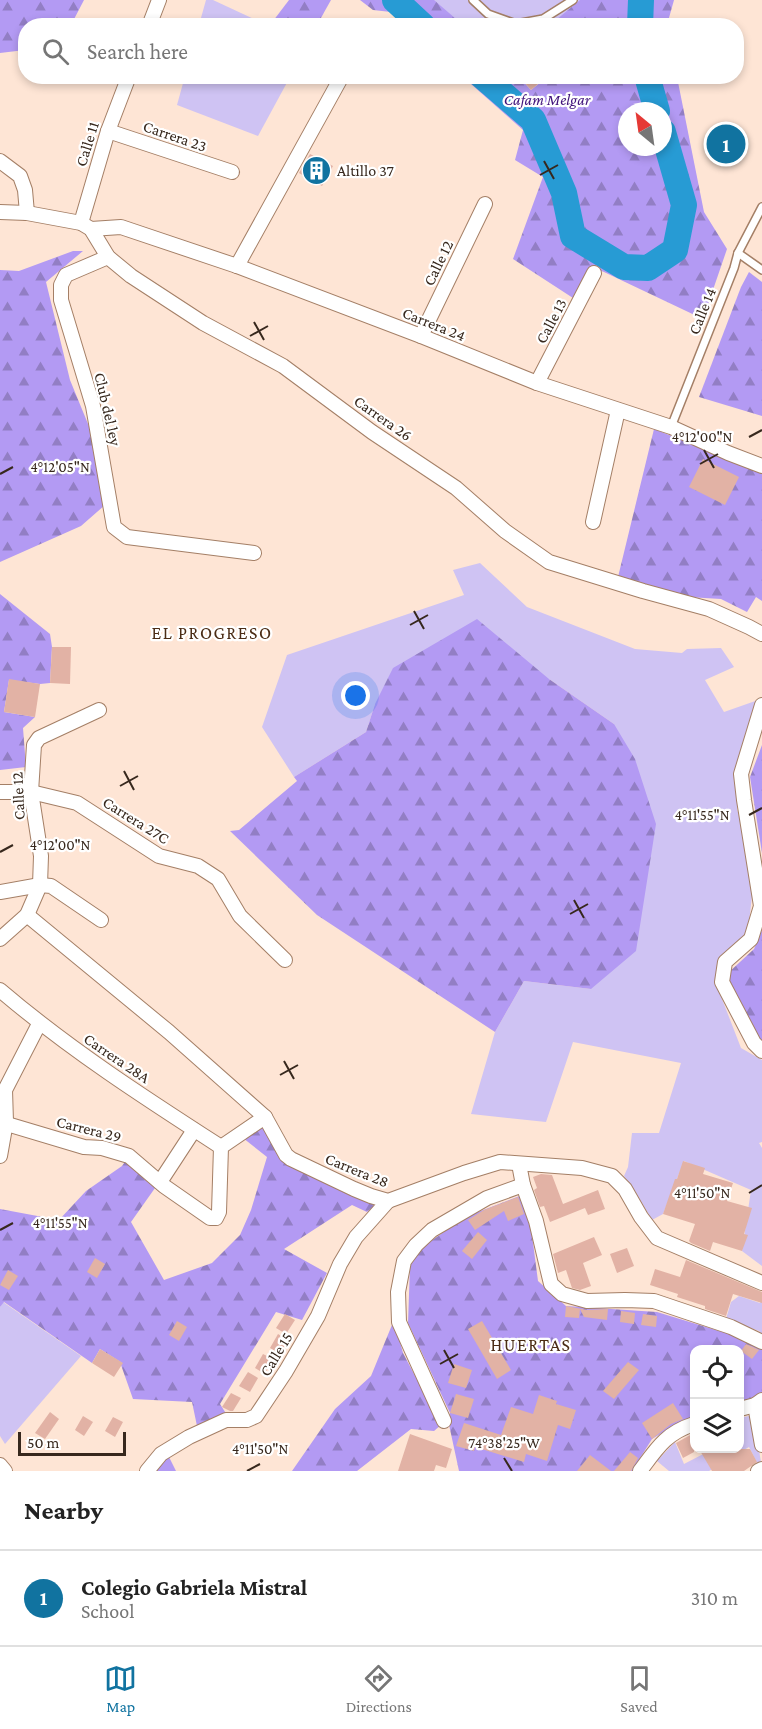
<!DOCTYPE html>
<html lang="en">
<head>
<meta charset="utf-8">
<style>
  body { margin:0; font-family:"Crimson Pro",serif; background:#f2f2f2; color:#222 }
  .controls { position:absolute; right:18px; bottom:18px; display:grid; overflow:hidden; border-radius:12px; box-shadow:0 3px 9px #0003 }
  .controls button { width:54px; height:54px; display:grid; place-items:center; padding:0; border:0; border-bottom:2px solid #e0e0e0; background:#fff; color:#222; font:30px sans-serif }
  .compass { position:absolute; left:618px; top:102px; width:54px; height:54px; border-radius:50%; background:#fff; box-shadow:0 3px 9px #0003; rotate:331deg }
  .scale { position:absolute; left:18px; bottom:15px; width:108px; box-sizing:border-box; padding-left:6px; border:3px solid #37281d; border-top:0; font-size:16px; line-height:21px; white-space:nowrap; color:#37281d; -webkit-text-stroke:4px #fff; paint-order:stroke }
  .you { position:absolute; left:356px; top:696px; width:21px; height:21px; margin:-15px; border:4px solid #fff; border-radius:50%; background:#1a73e8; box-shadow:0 0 0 9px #1a73e833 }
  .badge { display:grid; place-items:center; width:39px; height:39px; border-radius:50%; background:#1173a0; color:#fff; font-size:20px; font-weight:700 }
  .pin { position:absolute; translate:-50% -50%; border:3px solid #fff; box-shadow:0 2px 6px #0006 }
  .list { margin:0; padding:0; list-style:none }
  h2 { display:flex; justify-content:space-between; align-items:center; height:78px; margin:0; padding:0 24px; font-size:26px }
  h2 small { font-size:20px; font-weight:400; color:#767676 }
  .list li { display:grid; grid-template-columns:39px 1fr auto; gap:18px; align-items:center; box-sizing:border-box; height:96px; padding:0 24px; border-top:2px solid #e0e0e0 }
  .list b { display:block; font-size:22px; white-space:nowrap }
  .list p { margin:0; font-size:20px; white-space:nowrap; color:#767676 }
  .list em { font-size:20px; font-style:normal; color:#767676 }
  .icon { flex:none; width:33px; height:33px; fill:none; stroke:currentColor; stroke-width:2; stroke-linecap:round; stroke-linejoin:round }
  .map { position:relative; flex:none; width:762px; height:1471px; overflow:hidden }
  .search { position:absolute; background:#fff; box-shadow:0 3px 9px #0003; left:18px; right:18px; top:18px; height:66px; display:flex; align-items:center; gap:15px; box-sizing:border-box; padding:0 21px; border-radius:24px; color:#767676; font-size:22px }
  .sheet { height:174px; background:#fff }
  nav { display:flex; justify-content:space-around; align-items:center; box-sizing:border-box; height:84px; border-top:2px solid #e0e0e0; background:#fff; font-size:16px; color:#767676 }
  nav a { display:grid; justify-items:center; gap:3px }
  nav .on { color:#1173a0 }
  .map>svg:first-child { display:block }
  .green { fill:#cfc3f3 }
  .forest { fill:url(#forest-firs); fill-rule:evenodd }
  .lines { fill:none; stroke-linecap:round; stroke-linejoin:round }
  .river { stroke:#279bd4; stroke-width:26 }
  .building { fill:#e2b2a5 }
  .lane-casing { stroke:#a47f66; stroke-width:10 }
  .street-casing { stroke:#a47f66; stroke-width:16 }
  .lane { stroke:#fff; stroke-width:7 }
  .street { stroke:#fff; stroke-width:14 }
  .ticks { fill:none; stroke:#37281d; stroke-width:2 }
  .labels { text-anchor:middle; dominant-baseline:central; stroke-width:4.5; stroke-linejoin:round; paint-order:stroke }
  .park-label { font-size:16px; font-style:italic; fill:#40127b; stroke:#fff }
  .street-label { font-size:16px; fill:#37281d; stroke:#fff }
  .poi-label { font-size:16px; fill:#37281d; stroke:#fff; text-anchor:start }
  .neighbourhood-label { font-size:18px; letter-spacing:1.5px; fill:#4b2c15; stroke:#fff }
  .ticks-label { font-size:15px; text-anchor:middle; fill:#37281d; stroke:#fff; stroke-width:4.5; stroke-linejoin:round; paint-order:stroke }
</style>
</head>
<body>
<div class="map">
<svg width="762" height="1471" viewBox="0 0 762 1471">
  <defs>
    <pattern id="forest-firs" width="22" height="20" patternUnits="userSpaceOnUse" patternTransform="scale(1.5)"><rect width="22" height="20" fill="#b39af3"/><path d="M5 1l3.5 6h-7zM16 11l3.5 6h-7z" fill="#927ec4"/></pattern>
  </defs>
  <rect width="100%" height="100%" fill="#fee5d5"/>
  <g class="green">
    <polygon points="206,0 213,0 267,25 199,25"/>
    <polygon points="402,0 632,0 627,26 431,25"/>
    <polygon points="185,76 290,76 290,77 258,136 177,105"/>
    <polygon points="480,563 527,607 635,649 682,653 687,649 721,648 734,667 705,680 724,712 761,699 739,766 737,809 748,846 752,896 748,931 716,968 717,986 741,1048 762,1060 762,1142 759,1143 762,1148 762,1266 742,1251 751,1190 684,1161 663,1214 652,1220 635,1191 624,1176 628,1167 632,1133 659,1133 681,1063 573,1042 546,1122 471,1114 495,1032 524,981 591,989 614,724 549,679 375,704 366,732 294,777 262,727 287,655 464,595 453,570"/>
    <polygon points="739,1296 760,1303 762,1299 762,1334 759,1331 726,1319 731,1302"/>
    <polygon points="3,1302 81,1356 5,1444 0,1436 0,1307"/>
    <polygon points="753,1415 761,1462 757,1463 749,1447 709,1471 669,1471 657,1461 675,1442 684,1464 713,1449 740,1448 740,1418"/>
  </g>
  <g class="forest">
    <polygon points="0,0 84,0 71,25 26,26 25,50 0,53"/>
    <polygon points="289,0 331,0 317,25 270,25"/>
    <polygon points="360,0 434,0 463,25 406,25 391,12 373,10"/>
    <polygon points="580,0 674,0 667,25 558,25 556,20"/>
    <path d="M463,77H519L531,90L547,77H677L704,212L727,249L703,319L604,272L590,267L573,298L513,259L543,177L515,160L523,130ZM627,111H663V147H627Z"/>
    <polygon points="73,251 83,251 46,282 70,380 95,441 105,505 81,526 0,562 0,270 19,271"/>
    <polygon points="749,272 762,282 762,416 699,397 741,287"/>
    <polygon points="654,429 762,472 762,601 756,597 747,612 721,599 688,597 650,589 618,577"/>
    <polygon points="0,594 50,634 52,647 50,683 40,684 9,680 4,712 35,717 23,728 26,767 0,770"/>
    <polygon points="477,619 549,679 614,724 635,759 656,824 636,951 591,989 524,981 495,1032 317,915 230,831 239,830 297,781 294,777 366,732 375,704 393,668"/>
    <polygon points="762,745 762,853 750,777"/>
    <polygon points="762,930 762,1043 756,1040 732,999 727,974 754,949"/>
    <polygon points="267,1124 285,1160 379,1202 367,1212 352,1205 284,1249 327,1273 302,1320 276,1312 220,1404 227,1415 197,1426 192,1402 133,1399 121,1365 122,1363 100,1349 92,1363 4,1302 0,1307 0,1209 59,1220 86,1191 122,1166 127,1159 155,1188 131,1222 164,1280 212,1263 240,1235 251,1210 267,1157 243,1138"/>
    <polygon points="522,1195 529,1212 538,1281 566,1306 657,1312 729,1334 750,1339 762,1349 762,1394 740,1402 740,1350 694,1350 694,1418 683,1420 652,1439 632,1471 459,1471 448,1420 450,1413 408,1323 410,1266 417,1251 465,1217"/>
    <polygon points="394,1320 403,1353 441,1425 434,1431 411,1429 357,1471 292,1471 335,1409 371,1376"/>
    <polygon points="168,1455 176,1471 155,1471"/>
  </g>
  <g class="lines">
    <g class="river">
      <polyline points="395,0 423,26"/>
      <polyline points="640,26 641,0"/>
      <polyline points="482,76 533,120 564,193 573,236 624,267 648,268 675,250 684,205 663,132"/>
      <polyline points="647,76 657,111"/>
    </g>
  </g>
  <g class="building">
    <polygon points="519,76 547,76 531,90"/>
    <polygon points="310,154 333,166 322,186 299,173"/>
    <polygon points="703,459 739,477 725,505 689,487"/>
    <polygon points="52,647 71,647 70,684 50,683"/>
    <polygon points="9,679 40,684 35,717 4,712"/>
    <polygon points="683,1161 705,1168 703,1174 733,1183 727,1201 752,1208 744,1234 748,1235 742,1251 713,1242 710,1251 691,1243 689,1241 695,1224 663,1214 675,1179 677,1179"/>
    <polygon points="541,1174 552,1175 563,1204 598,1190 605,1209 588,1215 585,1208 550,1222 544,1206 540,1207 534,1190 537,1188 533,1177"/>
    <polygon points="518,1197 524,1214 508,1221 504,1211 475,1230 468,1220 484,1210"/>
    <polygon points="478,1232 487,1240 472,1259 462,1251"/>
    <polygon points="594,1237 602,1255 583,1263 591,1286 580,1290 572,1288 566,1270 558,1273 553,1254"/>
    <polygon points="627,1248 634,1266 617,1273 610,1254"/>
    <polygon points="95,1258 105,1264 97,1278 87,1272"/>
    <polygon points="686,1260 762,1292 762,1303 733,1294 726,1316 705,1309 705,1306 677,1297 678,1294 650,1285 655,1269 680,1277"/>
    <polygon points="8,1270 18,1276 9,1290 0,1285"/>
    <polygon points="566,1306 587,1310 608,1309 607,1320 584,1317 580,1309 579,1318 565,1317"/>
    <polygon points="621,1311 635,1313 634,1324 620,1322"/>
    <polygon points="285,1314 295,1320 286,1334 276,1328"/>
    <polygon points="643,1314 657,1316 656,1327 641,1325"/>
    <polygon points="177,1321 187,1327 179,1341 169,1335"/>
    <polygon points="482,1321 511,1370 497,1379 468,1329"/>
    <polygon points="278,1334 288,1340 280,1354 270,1348"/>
    <polygon points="746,1344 759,1350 752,1359 741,1351"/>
    <polygon points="100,1349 123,1363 114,1377 92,1363"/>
    <polygon points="263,1354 273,1359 265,1374 255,1368"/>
    <polygon points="628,1362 639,1370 614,1399 603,1391"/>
    <polygon points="454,1364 472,1370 466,1388 448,1383"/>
    <polygon points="248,1372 258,1378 250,1392 239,1386"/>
    <polygon points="231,1393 241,1398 233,1411 230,1411 222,1407"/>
    <polygon points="456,1394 474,1399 468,1418 450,1413"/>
    <polygon points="539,1395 557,1401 556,1404 576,1410 570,1429 558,1425 547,1461 526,1454 524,1462 475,1447 474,1451 456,1446 464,1423 501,1435 511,1407 533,1414"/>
    <polygon points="673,1403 683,1419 671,1424 652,1439 642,1423"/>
    <polygon points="50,1412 59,1419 45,1439 35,1433"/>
    <polygon points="83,1416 93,1422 84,1436 75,1430"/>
    <polygon points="113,1417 123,1422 115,1437 105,1431"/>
    <polygon points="410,1434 452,1449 446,1468 436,1465 434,1471 398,1471"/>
    <polygon points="692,1434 694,1437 694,1452 683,1458 676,1443"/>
    <polygon points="699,1449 750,1449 757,1462 744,1471 712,1471"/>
    <polygon points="630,1452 638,1458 631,1471 614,1471"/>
    <polygon points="590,1455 611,1471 577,1471"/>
  </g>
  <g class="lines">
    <defs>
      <g id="lane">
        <polyline points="473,0 488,14 516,24 543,19 573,0"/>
        <polyline points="738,253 762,270"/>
        <polyline points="671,427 734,268 738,253 762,207"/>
      </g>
      <g id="street">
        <polyline points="149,26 159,0"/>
        <polyline points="108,131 232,172"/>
        <polyline points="0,161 20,176 25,190 27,213"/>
        <polyline points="0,212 27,213 81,223 91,229 108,257 131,276 203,323 283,366 372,432 456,488 505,531 549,562 643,591 709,609 749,627 762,634"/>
        <polyline points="81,223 108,131 129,76"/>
        <polyline points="91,229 121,227 237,266 421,336 537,383 671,427 728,453 762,466"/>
        <polyline points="108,257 66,275 61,285 61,300 93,406 114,527 127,537 254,553"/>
        <polyline points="237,266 342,76"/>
        <polyline points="421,336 485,204"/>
        <polyline points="537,383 594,273"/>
        <polyline points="593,522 618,410"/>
        <polyline points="762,705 741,774 744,800 761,906 751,939 725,962 722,982 754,1043 762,1051"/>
        <polyline points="0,792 31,792 77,803 159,856 198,866 218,879 240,916 285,960"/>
        <polyline points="0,892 40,885 51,886 101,920"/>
        <polyline points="27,915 169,1032 265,1117 286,1155 291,1159 354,1189 371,1196 388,1201 464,1173 500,1162 582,1168 612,1176 625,1189 641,1217 657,1238 762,1283"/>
        <polyline points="0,939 27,915 40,885 41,856 31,792 34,745 39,738 99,710"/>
        <path d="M0,990C69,1049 145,1098 221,1147"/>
        <polyline points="0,1122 84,1147 102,1148 129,1156 164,1186 210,1218 216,1218 219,1212 221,1147 265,1117"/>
        <polyline points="0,1156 6,1122 5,1090 39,1024"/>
        <polyline points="519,1164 523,1185 536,1221 551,1284 562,1294 587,1301 625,1300 654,1301 731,1327 762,1342"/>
        <polyline points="160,1182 194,1130"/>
        <polyline points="755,1405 762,1445"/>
        <polyline points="740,1409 755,1405 762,1400"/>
        <polyline points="444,1421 399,1322 398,1292 404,1261 416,1245 432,1230 487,1198 523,1185"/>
        <polyline points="0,1465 5,1471"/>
        <polyline points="147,1471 161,1454 189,1437 226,1420 247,1420 256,1416 286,1371 318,1316 340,1264 356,1237 388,1201"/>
        <path d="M640,1471C657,1448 666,1433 694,1424"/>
        <polyline points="758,1471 762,1469"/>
      </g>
    </defs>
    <use href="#lane" class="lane-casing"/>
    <use href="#street" class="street-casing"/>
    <use href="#lane" class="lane"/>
    <use href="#street" class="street"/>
  </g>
  <path class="ticks" d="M544,161L554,179M540,175L558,165M254,322L264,340M250,336L268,326M749,437L762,430M704,450L714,468M700,464L718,454M0,474L13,467M414,611L424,629M410,625L428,615M124,771L134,790M120,786L138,776M749,815L762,808M0,852L13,845M574,900L584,918M570,914L588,904M284,1061L294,1079M280,1075L298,1065M749,1193L762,1185M0,1230L13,1223M444,1350L454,1368M440,1364L458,1354M504,1458L512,1471M247,1471L260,1464"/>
  <defs>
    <symbol id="building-disc" viewBox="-11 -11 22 22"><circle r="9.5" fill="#1173a0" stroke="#fff"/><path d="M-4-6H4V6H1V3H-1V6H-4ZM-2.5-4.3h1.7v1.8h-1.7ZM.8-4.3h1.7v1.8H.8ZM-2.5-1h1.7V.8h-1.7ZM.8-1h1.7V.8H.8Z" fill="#fff"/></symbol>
  </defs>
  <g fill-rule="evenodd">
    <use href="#building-disc" x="300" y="154" width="33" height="33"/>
  </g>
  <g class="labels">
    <g class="park-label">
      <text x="547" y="99">Cafam Melgar</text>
    </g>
    <g class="street-label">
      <text transform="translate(175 136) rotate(19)">Carrera 23</text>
      <text transform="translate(87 144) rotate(-73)">Calle 11</text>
      <text transform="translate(438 263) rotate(-64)">Calle 12</text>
      <text transform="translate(702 311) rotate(-68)">Calle 14</text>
      <text transform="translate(551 321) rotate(-62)">Calle 13</text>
      <text transform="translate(434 324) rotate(22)">Carrera 24</text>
      <text transform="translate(108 409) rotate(77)">Club del ley</text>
      <text transform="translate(383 418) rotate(35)">Carrera 26</text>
      <text transform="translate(18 796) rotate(-93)">Calle 12</text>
      <text transform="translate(136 820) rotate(32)">Carrera 27C</text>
      <text transform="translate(117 1058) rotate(34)">Carrera 28A</text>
      <text transform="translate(89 1129) rotate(14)">Carrera 29</text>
      <text transform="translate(357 1170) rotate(22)">Carrera 28</text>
      <text transform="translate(276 1354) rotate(-59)">Calle 15</text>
    </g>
    <g class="poi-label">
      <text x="337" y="170">Altillo 37</text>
    </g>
    <g class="neighbourhood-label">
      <text x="212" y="633">EL PROGRESO</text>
      <text x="531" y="1345">HUERTAS</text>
    </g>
  </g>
  <g class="ticks-label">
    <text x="702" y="442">4°12'00"N</text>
    <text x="60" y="472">4°12'05"N</text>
    <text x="702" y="820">4°11'55"N</text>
    <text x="60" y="850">4°12'00"N</text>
    <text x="702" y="1198">4°11'50"N</text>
    <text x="60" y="1228">4°11'55"N</text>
    <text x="504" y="1448">74°38'25"W</text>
    <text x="260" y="1454">4°11'50"N</text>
  </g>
</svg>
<div class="controls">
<button><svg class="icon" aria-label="locate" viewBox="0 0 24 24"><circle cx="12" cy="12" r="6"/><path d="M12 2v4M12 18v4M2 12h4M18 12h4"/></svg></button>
<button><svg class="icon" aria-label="layers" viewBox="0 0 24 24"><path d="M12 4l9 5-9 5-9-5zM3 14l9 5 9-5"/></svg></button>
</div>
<svg class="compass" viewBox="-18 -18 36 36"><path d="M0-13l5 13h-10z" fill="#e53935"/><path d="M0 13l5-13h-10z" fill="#767676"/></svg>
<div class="scale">50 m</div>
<div class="you"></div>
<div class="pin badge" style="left:726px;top:144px">1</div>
<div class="search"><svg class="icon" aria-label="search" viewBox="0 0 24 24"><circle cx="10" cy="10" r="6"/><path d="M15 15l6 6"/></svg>Search here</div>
</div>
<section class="sheet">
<h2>Nearby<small></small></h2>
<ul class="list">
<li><span class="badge">1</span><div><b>Colegio Gabriela Mistral</b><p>School</p></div><em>310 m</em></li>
</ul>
</section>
<nav>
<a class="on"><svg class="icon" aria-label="map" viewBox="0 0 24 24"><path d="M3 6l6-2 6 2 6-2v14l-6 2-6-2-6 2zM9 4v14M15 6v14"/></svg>Map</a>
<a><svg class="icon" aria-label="directions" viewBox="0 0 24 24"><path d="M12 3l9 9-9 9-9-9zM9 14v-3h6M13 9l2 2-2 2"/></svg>Directions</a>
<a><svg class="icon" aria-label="saved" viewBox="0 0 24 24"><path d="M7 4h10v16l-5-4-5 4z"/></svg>Saved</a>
</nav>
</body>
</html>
